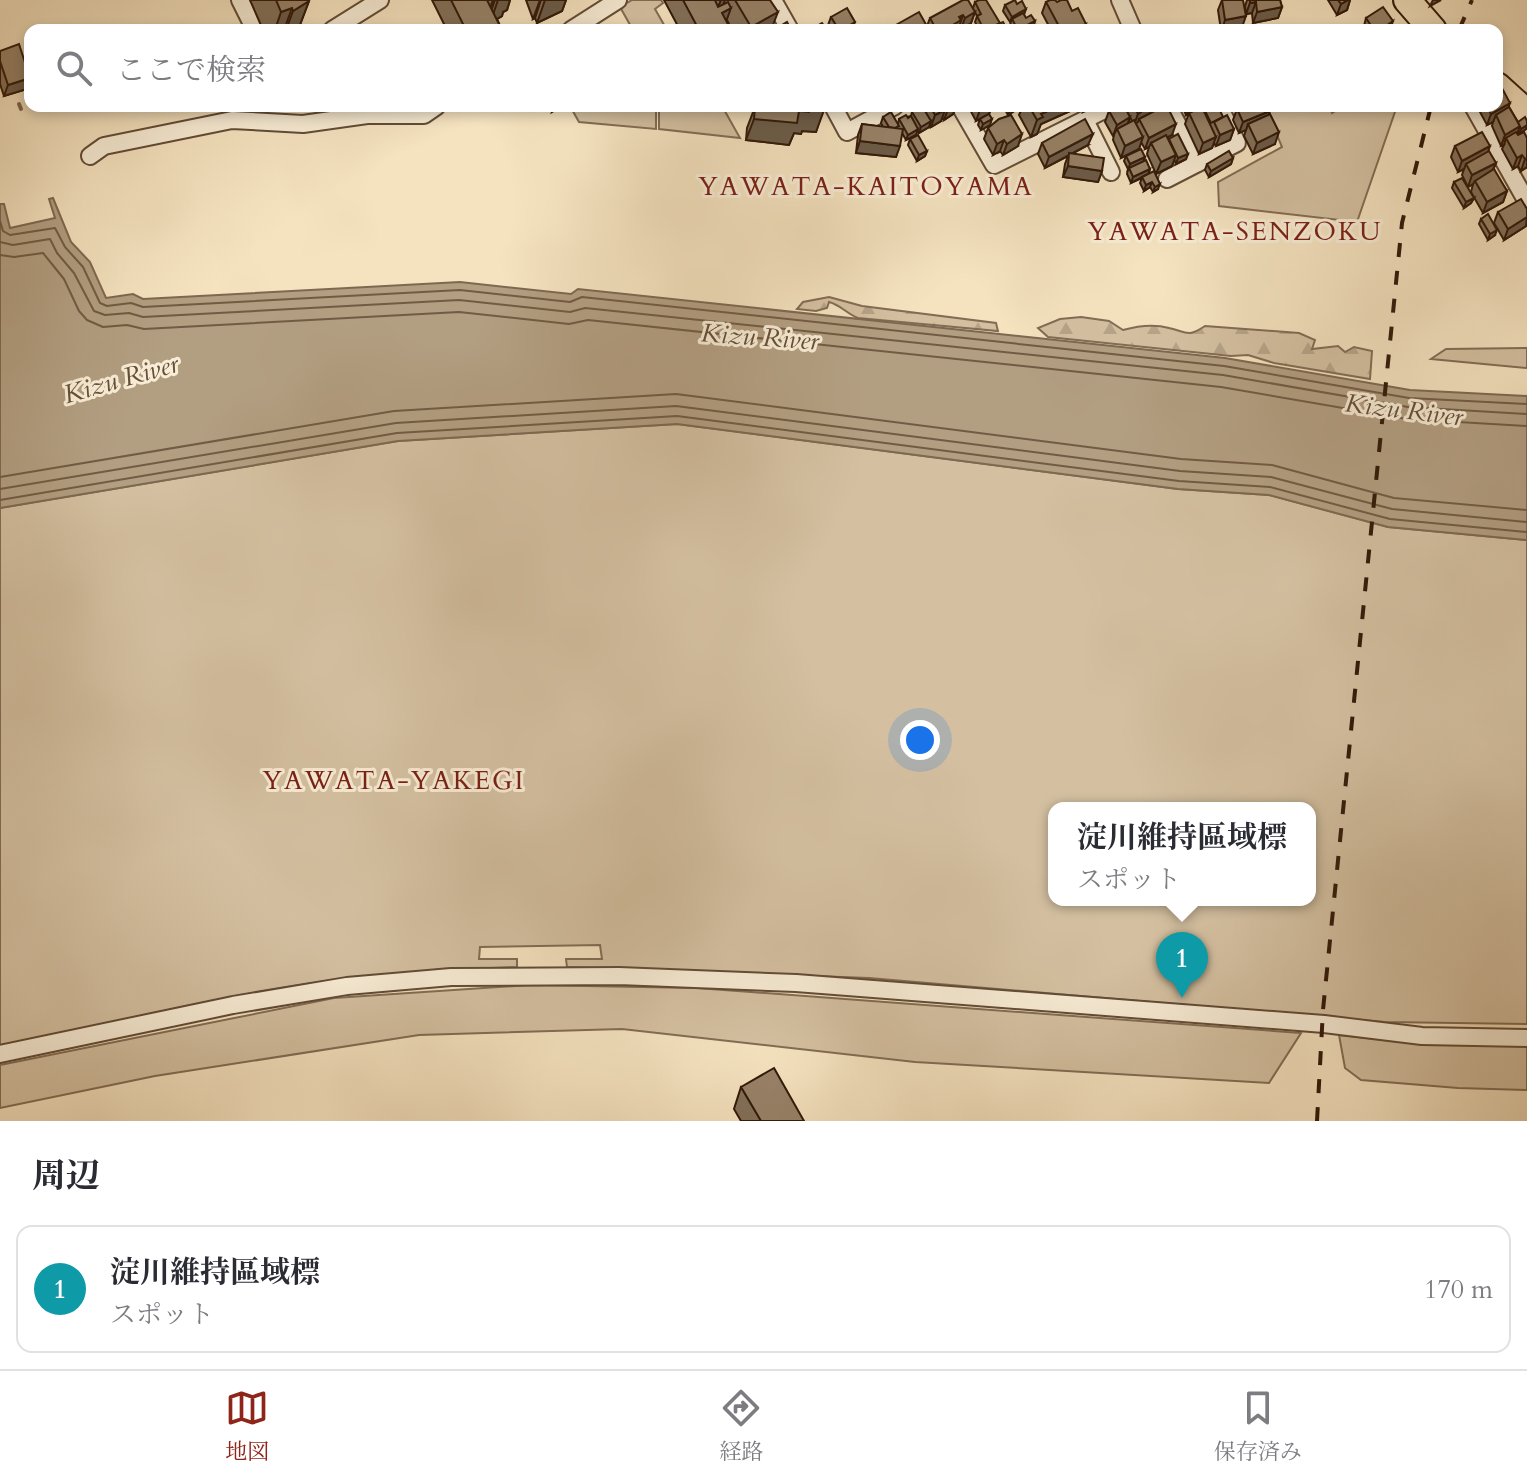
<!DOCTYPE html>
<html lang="ja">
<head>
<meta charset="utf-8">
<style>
  body { margin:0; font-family:Cardo,"Noto Serif JP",serif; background:#f7f7f7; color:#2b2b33 }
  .you { position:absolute; left:920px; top:740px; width:28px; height:28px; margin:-20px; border:6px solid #fff; border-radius:50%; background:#1a73e8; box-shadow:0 0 0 12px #1a73e833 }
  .badge { display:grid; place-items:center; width:52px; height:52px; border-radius:50%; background:#8f2418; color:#fff; font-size:26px; font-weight:700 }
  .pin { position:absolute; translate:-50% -66px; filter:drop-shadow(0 2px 4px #0008) }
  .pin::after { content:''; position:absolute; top:42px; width:28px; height:24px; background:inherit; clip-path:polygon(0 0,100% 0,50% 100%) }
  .popup { position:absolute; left:1048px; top:802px; width:268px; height:104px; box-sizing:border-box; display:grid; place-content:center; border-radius:16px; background:#fff; filter:drop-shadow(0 2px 6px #0005); font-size:26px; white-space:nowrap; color:#7c7c81 }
  .popup b { font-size:30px; color:#2b2b33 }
  .popup::after { content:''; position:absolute; left:50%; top:100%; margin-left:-16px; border:16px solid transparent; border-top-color:#fff }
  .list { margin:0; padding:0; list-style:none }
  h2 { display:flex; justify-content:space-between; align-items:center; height:104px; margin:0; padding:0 32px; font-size:34px }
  h2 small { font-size:26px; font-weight:400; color:#7c7c81 }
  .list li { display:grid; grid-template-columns:52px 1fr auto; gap:24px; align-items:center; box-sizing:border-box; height:128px; margin:0 16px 16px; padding:0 16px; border:2px solid #e1e1e2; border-radius:16px }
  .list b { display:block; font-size:30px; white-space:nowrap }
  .list p { margin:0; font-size:26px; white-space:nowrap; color:#7c7c81 }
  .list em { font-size:26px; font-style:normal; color:#7c7c81 }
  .icon { flex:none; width:44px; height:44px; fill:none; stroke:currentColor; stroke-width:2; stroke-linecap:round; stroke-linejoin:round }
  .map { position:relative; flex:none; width:1527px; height:1121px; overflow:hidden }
  .search { position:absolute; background:#fff; box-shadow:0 4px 12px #0003; left:24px; right:24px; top:24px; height:88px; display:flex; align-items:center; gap:20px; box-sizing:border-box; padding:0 28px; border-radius:16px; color:#7c7c81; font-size:30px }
  .sheet { height:248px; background:#fff }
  nav { display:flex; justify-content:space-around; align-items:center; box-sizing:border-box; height:112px; border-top:2px solid #e1e1e2; background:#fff; font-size:22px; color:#7c7c81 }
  nav a { display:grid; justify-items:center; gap:4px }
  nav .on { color:#8f2418 }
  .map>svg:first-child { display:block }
  .green { fill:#d4c0a1; stroke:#826c54; stroke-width:2; fill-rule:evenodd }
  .forest { fill:url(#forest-firs); stroke:#826c54; stroke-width:2 }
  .water { fill:#b29e81; stroke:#7e6851; stroke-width:2 }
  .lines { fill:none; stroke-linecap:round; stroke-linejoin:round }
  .shore { stroke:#725b44; stroke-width:2 }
  .stream { stroke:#7e6851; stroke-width:4 }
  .street-casing { stroke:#624b36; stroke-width:20 }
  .primary-casing { stroke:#311808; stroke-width:30 }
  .street { stroke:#f8edd6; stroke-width:16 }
  .primary { stroke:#f5e3c0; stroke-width:26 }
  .rail { stroke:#311808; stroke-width:4; stroke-dasharray:14 14; stroke-linecap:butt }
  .wall { fill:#827059; stroke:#311808; stroke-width:2 }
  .shaded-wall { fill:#6a5b49; stroke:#311808; stroke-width:2 }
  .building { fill:#978268; stroke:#311808; stroke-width:2 }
  .labels { text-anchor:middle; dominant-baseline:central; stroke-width:6; stroke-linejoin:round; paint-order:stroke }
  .neighbourhood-label { font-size:26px; letter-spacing:2px; fill:#7a1f14; stroke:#f8edd6 }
  .water-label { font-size:26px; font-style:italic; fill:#654e38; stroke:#f8edd6 }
</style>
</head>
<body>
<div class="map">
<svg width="1527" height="1121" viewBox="0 0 1527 1121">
  <defs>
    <pattern id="forest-firs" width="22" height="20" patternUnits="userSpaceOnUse" patternTransform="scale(2)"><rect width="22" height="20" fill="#d4c0a1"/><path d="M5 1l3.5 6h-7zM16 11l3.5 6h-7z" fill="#b6a489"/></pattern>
  </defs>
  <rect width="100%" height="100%" fill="#f5e3c0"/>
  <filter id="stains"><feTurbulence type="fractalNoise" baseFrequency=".0025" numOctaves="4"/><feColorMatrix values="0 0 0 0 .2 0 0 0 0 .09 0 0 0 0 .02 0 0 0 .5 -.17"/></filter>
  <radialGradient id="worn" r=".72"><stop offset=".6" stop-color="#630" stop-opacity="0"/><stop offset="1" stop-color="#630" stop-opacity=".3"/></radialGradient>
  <g class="green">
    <polygon points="632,0 661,0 663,3 655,9 667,30 633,30 620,7"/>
    <polygon points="570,106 656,106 656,129 579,122"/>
    <polygon points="659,106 722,106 740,138 659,129"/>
    <polygon points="1265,106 1329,106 1332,113 1343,106 1397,106 1357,222 1219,206 1218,182 1282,147"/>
    <polygon points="1527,348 1527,368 1431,359 1446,349"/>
    <path d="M677,424L1178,489L1269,495L1388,527L1527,540V1024L1385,1022L869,978L567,967L566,959H602L600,945L480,947L479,959H517V967C458,969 400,972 341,979C226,994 113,1023 0,1047V508L398,441ZM1054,808H1310V900H1054Z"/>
    <polygon points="530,985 697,988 1301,1033 1269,1083 915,1062 622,1029 419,1035 155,1076 0,1108 0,1065 334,998"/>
    <polygon points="1339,1035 1422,1044 1527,1046 1527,1090 1458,1088 1361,1080 1345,1068"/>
  </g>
  <g class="forest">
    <path d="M829,297L862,306L996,323L998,331L858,318C847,314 841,305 829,302L827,308L816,311L797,309L803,302Z"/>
    <path d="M1081,317L1109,321L1123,330C1137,326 1155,324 1169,328C1187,332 1187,338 1205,326L1299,333L1315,340L1312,349L1338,346L1345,352L1354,347L1372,351L1370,379L1274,363L1248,355L1231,356L1048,337L1038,328L1060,319Z"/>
  </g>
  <polygon class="water" points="53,198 71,242 90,262 106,298 133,294 143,299 460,282 571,294 578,289 1225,358 1410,390 1527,396 1527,540 1388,527 1269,495 1178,489 677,424 398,441 0,508 0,204 4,204 10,228 55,218 49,199"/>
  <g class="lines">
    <g class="shore">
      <polyline points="0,221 3,231 10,235 55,228 65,247 83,267 100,303 107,306 131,303 143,307 460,290 570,302 582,297 1224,366 1409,398 1527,404"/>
      <polyline points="0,242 13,245 50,239 57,253 74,273 94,311 105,315 129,313 143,317 459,300 570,312 585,308 1223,375 1408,407 1527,414"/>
      <polyline points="0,255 14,257 43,253 64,279 79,311 87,320 103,327 127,325 144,329 459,312 569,324 588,320 1221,387 1407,419 1527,426"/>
      <polyline points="0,477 394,411 676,394 1181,459 1272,465 1394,498 1527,510"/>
      <polyline points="0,489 396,423 676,406 1180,471 1271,477 1392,509 1527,522"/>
      <polyline points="0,500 397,433 677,416 1179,481 1270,487 1390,519 1527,532"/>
    </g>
    <polyline class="stream" points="19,104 21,109"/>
    <defs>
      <g id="street">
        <polyline points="240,0 255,30"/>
        <polyline points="773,0 790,30"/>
        <polyline points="1120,0 1133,30"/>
        <polyline points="332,30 380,0"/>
        <polyline points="571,30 618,0"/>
        <polyline points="833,106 847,132 895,106"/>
        <polyline points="960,106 994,165 1112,106"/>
        <polyline points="1168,106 1198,163"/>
        <polyline points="1473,106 1527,202"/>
        <polyline points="1085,120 1111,172"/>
        <polyline points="90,156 104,146 232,120 303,124 367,115 424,115 437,106"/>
        <polyline points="1167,179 1237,143 1219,106"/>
        <polyline points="0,1054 233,1005 347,986 451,977 619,976 796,983 1324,1024 1422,1036 1527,1038"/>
      </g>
      <g id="primary">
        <polyline points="1407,0 1433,30"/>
        <polyline points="1497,86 1527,113"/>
      </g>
    </defs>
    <use href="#street" class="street-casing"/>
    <use href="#primary" class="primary-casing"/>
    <use href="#street" class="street"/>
    <use href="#primary" class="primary"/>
    <g class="rail">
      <polyline points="1459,30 1472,0"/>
      <polyline points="1317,1121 1323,1010 1402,223 1431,106"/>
    </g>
  </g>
  <g class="wall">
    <polygon points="250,0 309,0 309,1 298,30 263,30"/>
    <polygon points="432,0 510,0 507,10 503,12 502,16 497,19 502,30 447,30"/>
    <polygon points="526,0 566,0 562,11 537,23 535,18 533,19"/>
    <polygon points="664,0 770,0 771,30 732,30 727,20 731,30 680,30"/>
    <polygon points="1222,0 1242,27 1221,30 1218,10"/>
    <polygon points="1247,0 1280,0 1282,7 1278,18 1253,23 1252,13 1246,14 1245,6"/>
    <polygon points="1328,0 1350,0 1347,10 1337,15"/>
    <polygon points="975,2 1007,30 979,30 975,22 977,16 975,12 971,23 961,29 959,26 958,30 887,30 927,26 930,18 973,8"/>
    <polygon points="1046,2 1057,2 1072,11 1086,24 1084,30 1051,30 1042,13"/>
    <polygon points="1005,5 1024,15 1026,18 1035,21 1033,27 1027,30 1013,30 1010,25 1011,21 1010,22 1003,11"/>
    <polygon points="831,17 855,22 853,27 858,30 829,30 827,28"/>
    <polygon points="1366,18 1390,30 1363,30"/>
    <polygon points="0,51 25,61 28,53 30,53 30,81 27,89 4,96 0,84"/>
    <polygon points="824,106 816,132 802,131 801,134 794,133 789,145 746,140 747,128 755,107"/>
    <polygon points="919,106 956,106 953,114 944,120 942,117 941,121 931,127 930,124 929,127 919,133 917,130 916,135 906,140 902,133 896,157 856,153 858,135 862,124 883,127 881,123 883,117 898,124 899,119 911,116 912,112"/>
    <polygon points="968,106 992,106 989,114 976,121"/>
    <polygon points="1003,106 1022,106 1008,115"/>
    <polygon points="1023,106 1078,106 1077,108 1041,124 1037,134 1031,137 1019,115"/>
    <polygon points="1126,106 1156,106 1155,111 1172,135 1167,138 1168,141 1188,154 1186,159 1176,164 1174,159 1172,166 1156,174 1147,154 1149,147 1145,149 1141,142 1139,149 1121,158 1113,140 1114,135 1113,136 1105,122 1109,111 1130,117 1128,123 1132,121 1125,108"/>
    <polygon points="1182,106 1204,106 1199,109 1205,112 1223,117 1234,129 1230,140 1216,146 1214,143 1212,148 1199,154 1185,124 1189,113 1186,115"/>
    <polygon points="1477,106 1509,107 1518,122 1527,121 1526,129 1519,134 1518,132 1517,135 1527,138 1527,167 1521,171 1518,166 1513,169 1502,149 1504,145 1501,146 1492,126 1493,122 1487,125 1480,112 1482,106 1479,108"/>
    <polygon points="1237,109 1268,115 1275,144 1253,154 1244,136 1246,130 1239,133 1233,120"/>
    <polygon points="980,119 990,125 981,130 978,125"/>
    <polygon points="988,128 1018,146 1003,155 1000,151 993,155 984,139"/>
    <polygon points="910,139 927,151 925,156 917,161 908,145"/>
    <polygon points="1042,143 1088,145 1072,154 1102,171 1098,182 1063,177 1065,164 1068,156 1045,168 1038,154"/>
    <polygon points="1455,146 1488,152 1496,163 1493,170 1507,191 1503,202 1483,213 1471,192 1473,184 1468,187 1462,175 1464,169 1458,172 1451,157"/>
    <polygon points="1126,156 1145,157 1144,161 1150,169 1149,174 1158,189 1153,192 1150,187 1144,191 1140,183 1142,178 1131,183 1127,174 1128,169 1124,161"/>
    <polygon points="1233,158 1231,164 1209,177 1205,170 1207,164"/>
    <polygon points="1454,182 1474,198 1471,203 1464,208 1452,188"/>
    <polygon points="1498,212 1526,226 1504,240 1494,223"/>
    <polygon points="1481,219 1495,235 1488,240 1479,224"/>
    <polygon points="741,1087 804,1121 741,1121 734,1109"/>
  </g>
  <g class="shaded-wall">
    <polygon points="493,0 495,0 488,20 485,21"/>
    <polygon points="498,0 510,0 507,10 503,12 502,16 490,23"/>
    <polygon points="540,0 541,0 535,18 533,19"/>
    <polygon points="545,0 566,0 562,11 537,23"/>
    <polygon points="721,0 725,0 721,11 715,14"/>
    <polygon points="1348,0 1350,0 1347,10 1337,15 1341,4"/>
    <polygon points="1433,0 1441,0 1430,6"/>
    <polygon points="309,1 298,30 286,30 293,11"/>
    <polygon points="1256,2 1252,13 1246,14 1250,3"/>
    <polygon points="1282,7 1278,18 1253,23 1257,12"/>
    <polygon points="292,8 284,30 275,30 281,12"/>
    <polygon points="731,8 723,30 722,13"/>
    <polygon points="1026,9 1024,15 1012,19 1010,22 1012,17"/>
    <polygon points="778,12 771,30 750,30 751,27"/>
    <polygon points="975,12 971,23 961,29 965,18"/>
    <polygon points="963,15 958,30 945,30 959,17"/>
    <polygon points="1246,16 1242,27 1222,30 1225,20"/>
    <polygon points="1035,21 1033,27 1027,30 1019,30"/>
    <polygon points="1393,21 1390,30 1380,30"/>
    <polygon points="1086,24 1084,30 1074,30"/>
    <polygon points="30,78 27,89 4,96 8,85"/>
    <polygon points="1510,103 1506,114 1496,115 1493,122 1487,125 1491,114"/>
    <polygon points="554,106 562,106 552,112"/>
    <polygon points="952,106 956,106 953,114 944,120 948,109"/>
    <polygon points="988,106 992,106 989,114 976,121 980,110"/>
    <polygon points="1015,106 1022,106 1008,115 1010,109"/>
    <polygon points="1050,106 1078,106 1077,108 1041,124 1037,134 1031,137 1037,120 1044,109"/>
    <polygon points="1086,106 1093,106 1093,108 1083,112"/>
    <polygon points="1149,106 1156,106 1155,111 1139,119 1138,122 1134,125 1138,114"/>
    <polygon points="1190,106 1204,106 1186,115"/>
    <polygon points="809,108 824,110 816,132 802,131 801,134 794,133 789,145 746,140 754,119"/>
    <polygon points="945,110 941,121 931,127 935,115"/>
    <polygon points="1270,111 1266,122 1248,124 1246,130 1239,133 1243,122"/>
    <polygon points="1130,117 1126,128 1117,129 1113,136 1117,125"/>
    <polygon points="992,119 990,125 981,130 983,124"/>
    <polygon points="931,121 929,127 919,133 921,127"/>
    <polygon points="1176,124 1172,135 1152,145 1151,143 1149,147 1145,149 1149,138"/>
    <polygon points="1527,125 1526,129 1519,134 1521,129"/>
    <polygon points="1520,126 1516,137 1506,138 1504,145 1501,146 1505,135"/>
    <polygon points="918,129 916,135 906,140 908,135"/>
    <polygon points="1234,129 1230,140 1216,146 1220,135"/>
    <polygon points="1279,132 1275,144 1253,154 1257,143"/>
    <polygon points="1022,134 1018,146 1003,155 1007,144"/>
    <polygon points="1093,134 1088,145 1045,168 1049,157"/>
    <polygon points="1143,137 1139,149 1121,158 1125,146"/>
    <polygon points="1216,137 1212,148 1199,154 1203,143"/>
    <polygon points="1004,140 1000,151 993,155 997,144"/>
    <polygon points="860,141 900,146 896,157 856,153"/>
    <polygon points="1490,146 1486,158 1466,164 1464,169 1458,172 1462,161"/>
    <polygon points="927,151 925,156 917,161 919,155"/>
    <polygon points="1188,154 1186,159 1176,164 1178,158"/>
    <polygon points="1176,155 1172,166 1156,174 1161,162"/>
    <polygon points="1522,155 1518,166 1513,169 1517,158"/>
    <polygon points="1145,157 1143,162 1128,170 1130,164"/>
    <polygon points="1233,158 1231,164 1209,177 1211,171"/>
    <polygon points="1527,158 1527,167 1521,171 1525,159"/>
    <polygon points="1496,163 1491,174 1475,181 1473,184 1468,187 1472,175"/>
    <polygon points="1068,166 1102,171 1098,182 1063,177"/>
    <polygon points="1150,169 1148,174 1131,183 1133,177"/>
    <polygon points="1152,182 1150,187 1144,191 1146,185"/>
    <polygon points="1160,184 1158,189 1153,192 1155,187"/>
    <polygon points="1507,191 1503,202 1483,213 1487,202"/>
    <polygon points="1474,198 1471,203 1464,208 1466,202"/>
    <polygon points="1527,217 1526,226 1504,240 1508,229"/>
    <polygon points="1497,230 1495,235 1488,240 1490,234"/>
  </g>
  <g class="building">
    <polygon points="276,0 309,0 309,1 293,11 292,8 281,12"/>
    <polygon points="451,0 487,0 502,30 466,30"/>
    <polygon points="683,0 715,0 718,7 728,2 731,8 722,13 731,30 699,30"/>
    <polygon points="735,0 770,0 778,12 751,27"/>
    <polygon points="963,0 968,0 975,12 965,18 963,15 959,17 961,20 946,29 944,25 936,29 930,18"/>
    <polygon points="979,0 986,0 1000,23 987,30 984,30 977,16 981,14 975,2"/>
    <polygon points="1015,0 1017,4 1022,1 1026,9 1012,17 1005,5"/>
    <polygon points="1050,0 1055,0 1057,2 1061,0 1067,0 1072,11 1078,8 1086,24 1074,30 1061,30 1046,2"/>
    <polygon points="1222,0 1243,0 1246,16 1225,20"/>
    <polygon points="1250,0 1280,0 1282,7 1257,12 1256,2 1250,3"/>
    <polygon points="1338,0 1348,0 1341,4"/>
    <polygon points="1383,7 1393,21 1380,30 1374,30 1366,18"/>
    <polygon points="847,8 855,22 842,30 839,30 831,17"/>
    <polygon points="919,12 929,30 887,30"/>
    <polygon points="1023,13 1026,18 1031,15 1035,21 1018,30 1012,19"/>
    <polygon points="787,22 790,28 787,30 774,30"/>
    <polygon points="1003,22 1007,30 988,30 987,29"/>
    <polygon points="822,23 827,30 810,30"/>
    <polygon points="1036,25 1039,30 1028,30"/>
    <polygon points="1399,25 1403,30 1392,30"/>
    <polygon points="855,26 858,30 847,30"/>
    <polygon points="19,44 30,78 8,85 0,61 0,51"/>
    <polygon points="1503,90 1510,103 1491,114 1487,106 1497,106 1497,94"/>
    <polygon points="762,106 824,106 824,110 809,108 809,112 799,111 797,123 754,119 755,107 762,107"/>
    <polygon points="919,106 922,106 931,121 921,127 912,112"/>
    <polygon points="930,106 943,106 945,110 935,115"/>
    <polygon points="1029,106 1050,106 1044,109 1046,112 1041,114 1043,117 1037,120"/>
    <polygon points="1118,106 1124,106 1130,117 1117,125 1109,111"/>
    <polygon points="1134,106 1149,106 1138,114"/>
    <polygon points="1164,106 1167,106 1176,124 1149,138 1139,119"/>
    <polygon points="1216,106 1218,106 1223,117 1211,123 1205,111"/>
    <polygon points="1243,106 1267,106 1270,111 1243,122 1237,109"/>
    <polygon points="1202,107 1216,137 1203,143 1189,113"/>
    <polygon points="1509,107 1520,126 1505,135 1496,115"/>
    <polygon points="891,112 899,126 895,128 889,127 883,117"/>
    <polygon points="989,114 992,119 983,124 980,119"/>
    <polygon points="1270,114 1279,132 1257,143 1248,124"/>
    <polygon points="906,115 908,118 911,116 918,129 908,135 899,119"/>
    <polygon points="1011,115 1022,134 1007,144 1004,140 997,144 988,128 999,119"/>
    <polygon points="1227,115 1234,129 1220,135 1214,122"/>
    <polygon points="1525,117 1527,121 1527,125 1521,129 1518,122"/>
    <polygon points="1085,119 1093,134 1049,157 1042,143"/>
    <polygon points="1134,120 1143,137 1125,146 1117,129"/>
    <polygon points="862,124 903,129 900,146 860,141"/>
    <polygon points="1482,132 1490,146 1462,161 1455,146"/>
    <polygon points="1516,132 1518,135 1524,132 1527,138 1527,158 1525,159 1522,155 1517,158 1506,138"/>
    <polygon points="1178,134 1188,154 1178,158 1169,139"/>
    <polygon points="918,135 927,151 919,155 910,139"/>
    <polygon points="1166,135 1176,155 1161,162 1151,143"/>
    <polygon points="1141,149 1145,157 1130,164 1126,156"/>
    <polygon points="1229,151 1233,158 1211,171 1207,164"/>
    <polygon points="1489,151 1496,163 1472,175 1466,164"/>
    <polygon points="1069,153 1104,158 1102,171 1068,166"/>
    <polygon points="1146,160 1150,169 1133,177 1129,168"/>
    <polygon points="1494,169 1507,191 1487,202 1475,181"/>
    <polygon points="1154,171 1160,184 1155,187 1152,182 1146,185 1142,177"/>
    <polygon points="1462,178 1474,198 1466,202 1454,182"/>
    <polygon points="1521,199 1527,209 1527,217 1508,229 1498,212"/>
    <polygon points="1488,214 1497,230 1490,234 1481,219"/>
    <polygon points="774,1068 804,1121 761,1121 741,1087"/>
  </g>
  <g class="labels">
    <g class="neighbourhood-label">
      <text x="866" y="186">YAWATA-KAITOYAMA</text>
      <text x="1235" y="231">YAWATA-SENZOKU</text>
      <text x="394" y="780">YAWATA-YAKEGI</text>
    </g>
    <g class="water-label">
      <text transform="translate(760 337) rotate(4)">Kizu River</text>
      <text transform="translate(121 379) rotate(-16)">Kizu River</text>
      <text transform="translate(1404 410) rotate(7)">Kizu River</text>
    </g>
  </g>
  <rect width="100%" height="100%" filter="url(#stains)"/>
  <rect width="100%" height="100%" fill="url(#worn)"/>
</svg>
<div class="you"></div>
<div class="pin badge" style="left:1182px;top:998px;background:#0f9aa8">1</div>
<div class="popup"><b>淀川維持區域標</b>スポット</div>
<div class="search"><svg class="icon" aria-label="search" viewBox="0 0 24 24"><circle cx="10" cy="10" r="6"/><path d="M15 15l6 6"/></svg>ここで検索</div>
</div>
<section class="sheet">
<h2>周辺<small></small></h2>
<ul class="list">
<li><span class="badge" style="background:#0f9aa8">1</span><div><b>淀川維持區域標</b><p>スポット</p></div><em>170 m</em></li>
</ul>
</section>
<nav>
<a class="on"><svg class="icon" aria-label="map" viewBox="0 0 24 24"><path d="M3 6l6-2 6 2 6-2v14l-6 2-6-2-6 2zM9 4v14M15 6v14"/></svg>地図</a>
<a><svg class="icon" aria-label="directions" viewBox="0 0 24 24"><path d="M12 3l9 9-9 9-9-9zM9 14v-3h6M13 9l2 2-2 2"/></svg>経路</a>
<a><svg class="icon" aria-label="saved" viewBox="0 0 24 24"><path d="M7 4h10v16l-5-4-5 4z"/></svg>保存済み</a>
</nav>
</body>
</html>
